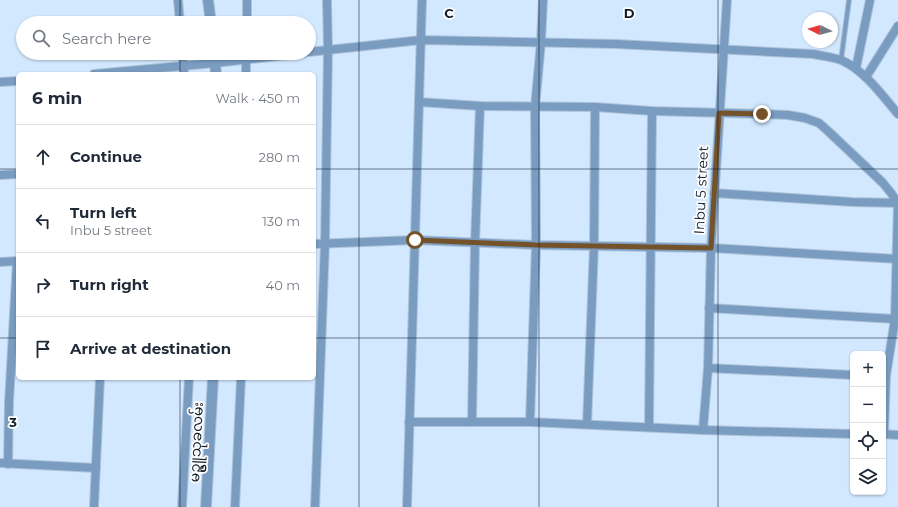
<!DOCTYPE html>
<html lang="en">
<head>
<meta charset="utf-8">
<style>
  body { margin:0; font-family:Montserrat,"Noto Sans Myanmar",sans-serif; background:#f2f2f3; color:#1f2937 }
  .controls { position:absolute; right:12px; bottom:12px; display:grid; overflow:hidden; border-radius:6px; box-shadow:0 1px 3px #0004 }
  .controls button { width:36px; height:36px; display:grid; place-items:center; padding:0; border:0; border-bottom:1px solid #e0e1e3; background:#fff; color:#1f2937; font:20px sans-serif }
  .compass { position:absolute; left:802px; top:12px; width:36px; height:36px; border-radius:50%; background:#fff; box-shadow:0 1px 3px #0004; rotate:275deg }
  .stop { position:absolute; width:12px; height:12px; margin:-9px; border:3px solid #74522a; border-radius:50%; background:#fff }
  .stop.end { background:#74522a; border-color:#fff; box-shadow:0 1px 4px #0008 }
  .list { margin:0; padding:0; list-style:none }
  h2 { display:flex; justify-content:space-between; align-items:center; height:52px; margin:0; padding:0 16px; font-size:17px }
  h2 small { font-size:13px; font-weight:400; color:#747a83 }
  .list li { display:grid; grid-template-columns:26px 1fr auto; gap:12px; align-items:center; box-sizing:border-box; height:64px; padding:0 16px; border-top:1px solid #e0e1e3 }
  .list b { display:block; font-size:15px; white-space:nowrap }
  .list p { margin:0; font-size:13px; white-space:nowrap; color:#747a83 }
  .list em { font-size:13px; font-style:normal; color:#747a83 }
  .icon { flex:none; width:22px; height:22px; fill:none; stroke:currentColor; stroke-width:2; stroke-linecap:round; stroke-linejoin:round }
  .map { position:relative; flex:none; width:898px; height:507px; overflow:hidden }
  .search { position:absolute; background:#fff; box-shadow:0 1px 3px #0004; left:16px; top:16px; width:300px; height:44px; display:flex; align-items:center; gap:10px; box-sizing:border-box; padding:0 14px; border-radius:22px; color:#747a83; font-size:15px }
  .panel { position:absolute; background:#fff; box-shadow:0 1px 3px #0004; left:16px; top:72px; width:300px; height:308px; border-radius:6px }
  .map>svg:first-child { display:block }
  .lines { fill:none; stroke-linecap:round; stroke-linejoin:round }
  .service-casing { stroke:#aec3d9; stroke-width:6 }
  .minor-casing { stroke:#aec3d9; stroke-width:10 }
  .tertiary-casing { stroke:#aec3d9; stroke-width:12 }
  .service { stroke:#799cc0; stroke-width:4 }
  .minor { stroke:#799cc0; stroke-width:8 }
  .tertiary { stroke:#799cc0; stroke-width:10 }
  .route { stroke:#74522a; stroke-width:5 }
  .grid { fill:none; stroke:#101d2b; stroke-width:1; stroke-opacity:0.55 }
  .labels { text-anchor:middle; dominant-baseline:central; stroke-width:3.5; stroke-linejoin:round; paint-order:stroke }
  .street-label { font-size:14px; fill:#101d2b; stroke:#fff }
  .grid-label { font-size:13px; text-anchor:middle; font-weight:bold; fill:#101d2b; stroke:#fff; stroke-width:3.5; stroke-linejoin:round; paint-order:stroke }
</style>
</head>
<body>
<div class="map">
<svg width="898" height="507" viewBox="0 0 898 507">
  <rect width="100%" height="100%" fill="#d1e8ff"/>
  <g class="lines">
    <defs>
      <polyline id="service" points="841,60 849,0"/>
      <g id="minor">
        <polyline points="178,0 180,23"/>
        <polyline points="247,0 247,23"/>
        <path d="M309,52L421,40L616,44L813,54C822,56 832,57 841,60C864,70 882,95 898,114"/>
        <polyline points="183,53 184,74"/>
        <polyline points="856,68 870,0"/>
        <polyline points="94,74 215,63 304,53"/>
        <polyline points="246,74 246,60 247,53"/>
        <polyline points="866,77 898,26"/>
        <polyline points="0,82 18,81"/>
        <polyline points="419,102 480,106 595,107 652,111 762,114 788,115 805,118 819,123 828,131 883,183 891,193 898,203 895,319 886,376 884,434"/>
        <polyline points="0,175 18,174"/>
        <polyline points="714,193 852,202 898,203"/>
        <polyline points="314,244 415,240 536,245 711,248 898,259"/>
        <polyline points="0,262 18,261"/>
        <polyline points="709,308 895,319"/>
        <polyline points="708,368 853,375"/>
        <polyline points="409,422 530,422 703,430 853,434"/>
        <polyline points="472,422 475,243 480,106"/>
        <polyline points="530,422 536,245 535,107 541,42 543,0"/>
        <polyline points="587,424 594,246 595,107"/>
        <polyline points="649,427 652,111"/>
        <polyline points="703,430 708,368 711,248 727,0"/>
        <polyline points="883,434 898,435"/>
        <polyline points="0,463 96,468"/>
        <polyline points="8,464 9,402 17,261"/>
        <polyline points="94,507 100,378"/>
        <polyline points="182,507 189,378"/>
        <polyline points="235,507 241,378"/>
        <polyline points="315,507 325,243 328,50 327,0"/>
        <polyline points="407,507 422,0"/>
      </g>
      <g id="tertiary">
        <polyline points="208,0 211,23"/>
        <polyline points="214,53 216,74"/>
        <polyline points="206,507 213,378"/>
      </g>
    </defs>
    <use href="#service" class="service-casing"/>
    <use href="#minor" class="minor-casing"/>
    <use href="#tertiary" class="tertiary-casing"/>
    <use href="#service" class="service"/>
    <use href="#minor" class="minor"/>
    <use href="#tertiary" class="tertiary"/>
  </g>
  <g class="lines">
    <polyline class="route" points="415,240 536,245 711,248 719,113 762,114"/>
  </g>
  <path class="grid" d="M180,0V23M359,0V507M539,0V507M718,0V507M180,53V74M0,169H18M314,169H898M0,338H18M314,338H898M180,378V507"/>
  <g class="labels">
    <g class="street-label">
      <text transform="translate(701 190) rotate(-87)">Inbu 5 street</text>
      <text transform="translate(196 442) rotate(-87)">မဥ္ဇူသုခလမ်း</text>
    </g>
  </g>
  <g class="grid-label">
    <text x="449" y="18">C</text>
    <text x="629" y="18">D</text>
    <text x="13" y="427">3</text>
  </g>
</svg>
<div class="controls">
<button>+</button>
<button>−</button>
<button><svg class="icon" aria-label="locate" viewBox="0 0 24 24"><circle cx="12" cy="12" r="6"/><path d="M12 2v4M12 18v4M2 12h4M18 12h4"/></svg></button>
<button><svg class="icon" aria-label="layers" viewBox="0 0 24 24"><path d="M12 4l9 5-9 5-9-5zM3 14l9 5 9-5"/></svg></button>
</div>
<svg class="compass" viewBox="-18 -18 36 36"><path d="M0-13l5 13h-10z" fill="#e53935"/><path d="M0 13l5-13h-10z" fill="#747a83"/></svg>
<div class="stop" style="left:415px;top:240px"></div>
<div class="stop end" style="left:762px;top:114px"></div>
<div class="search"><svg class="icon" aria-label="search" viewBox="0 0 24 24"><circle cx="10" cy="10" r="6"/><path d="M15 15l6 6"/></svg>Search here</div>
<section class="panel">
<h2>6 min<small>Walk · 450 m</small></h2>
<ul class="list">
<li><svg class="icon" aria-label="ahead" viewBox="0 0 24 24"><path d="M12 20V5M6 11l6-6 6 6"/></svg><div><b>Continue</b></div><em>280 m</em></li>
<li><svg class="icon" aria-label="left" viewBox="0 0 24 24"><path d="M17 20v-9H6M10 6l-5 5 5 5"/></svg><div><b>Turn left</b><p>Inbu 5 street</p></div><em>130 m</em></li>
<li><svg class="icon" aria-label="right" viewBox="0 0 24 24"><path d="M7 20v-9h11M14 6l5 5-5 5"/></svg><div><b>Turn right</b></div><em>40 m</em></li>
<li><svg class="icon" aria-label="arrive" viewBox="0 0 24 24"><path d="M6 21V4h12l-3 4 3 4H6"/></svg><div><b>Arrive at destination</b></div></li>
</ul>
</section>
</div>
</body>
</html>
